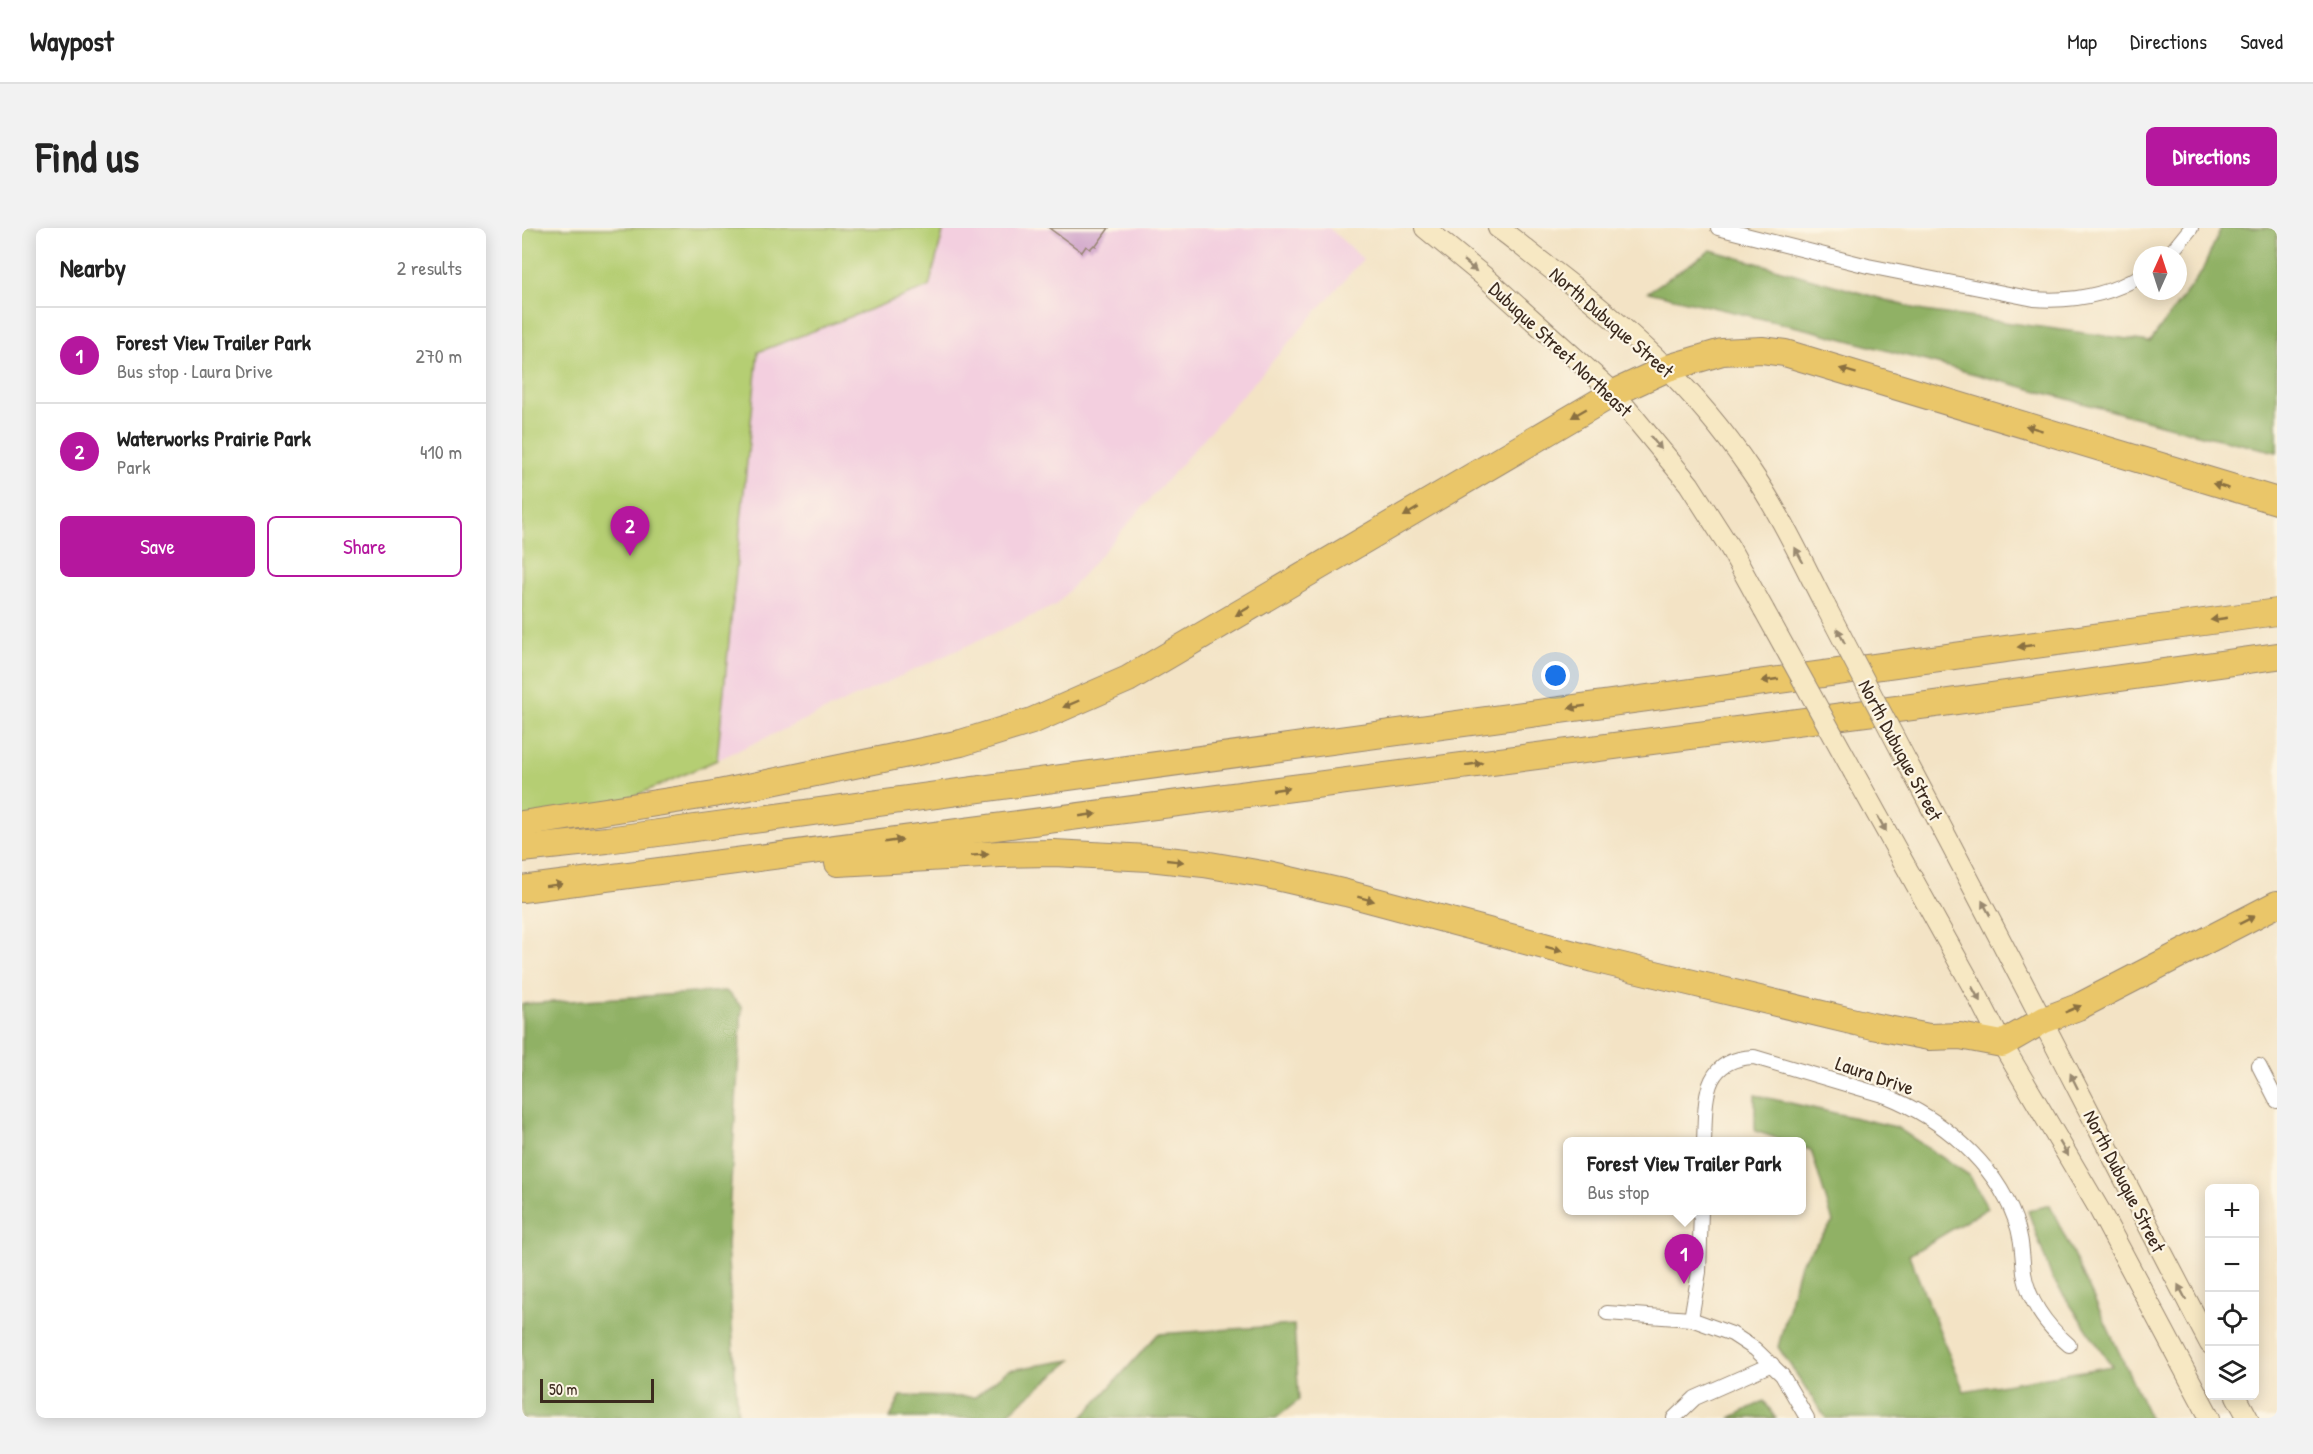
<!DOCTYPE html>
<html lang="en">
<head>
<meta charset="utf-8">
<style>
  body { margin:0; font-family:"Patrick Hand",sans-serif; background:#f2f2f2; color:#222 }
  .controls { position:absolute; right:18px; bottom:18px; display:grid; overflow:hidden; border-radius:9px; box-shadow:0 3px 15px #0003 }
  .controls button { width:54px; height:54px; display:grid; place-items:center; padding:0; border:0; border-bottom:2px solid #e0e0e0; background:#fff; color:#222; font:30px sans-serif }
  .compass { position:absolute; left:1611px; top:18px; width:54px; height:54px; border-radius:50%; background:#fff; box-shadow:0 3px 15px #0003; rotate:3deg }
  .scale { position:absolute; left:18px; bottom:15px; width:114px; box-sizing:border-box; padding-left:6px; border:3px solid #3b2a1e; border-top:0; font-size:16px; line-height:21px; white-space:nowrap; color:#3b2a1e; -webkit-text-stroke:4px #fcf5e5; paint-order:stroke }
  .you { position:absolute; left:1034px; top:448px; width:21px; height:21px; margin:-15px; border:4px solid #fff; border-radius:50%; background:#1a73e8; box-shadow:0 0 0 9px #1a73e833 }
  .badge { display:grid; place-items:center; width:39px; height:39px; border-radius:50%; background:#b5179e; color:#fff; font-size:20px; font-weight:700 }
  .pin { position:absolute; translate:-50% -50px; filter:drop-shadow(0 2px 3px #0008) }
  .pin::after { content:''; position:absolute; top:32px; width:21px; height:18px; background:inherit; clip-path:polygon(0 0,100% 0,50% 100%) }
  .popup { position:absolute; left:1041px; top:909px; width:243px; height:78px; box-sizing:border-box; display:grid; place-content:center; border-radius:9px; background:#fff; filter:drop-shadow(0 2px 4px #0005); font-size:20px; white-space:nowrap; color:#767676 }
  .popup b { font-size:22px; color:#222 }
  .popup::after { content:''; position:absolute; left:50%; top:100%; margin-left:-12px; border:12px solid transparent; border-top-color:#fff }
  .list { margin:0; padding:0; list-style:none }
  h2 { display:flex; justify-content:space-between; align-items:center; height:78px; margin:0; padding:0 24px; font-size:26px }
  h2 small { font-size:20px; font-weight:400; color:#767676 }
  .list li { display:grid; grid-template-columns:39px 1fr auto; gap:18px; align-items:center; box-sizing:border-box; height:96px; padding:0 24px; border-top:2px solid #e0e0e0 }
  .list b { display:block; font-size:22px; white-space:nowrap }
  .list p { margin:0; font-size:20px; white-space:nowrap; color:#767676 }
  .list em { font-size:20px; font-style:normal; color:#767676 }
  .actions { display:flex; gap:12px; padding:18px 24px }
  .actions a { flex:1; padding:14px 0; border:2px solid #b5179e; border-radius:9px; text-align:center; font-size:21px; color:#b5179e }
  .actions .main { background:#b5179e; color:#fff }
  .icon { flex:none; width:33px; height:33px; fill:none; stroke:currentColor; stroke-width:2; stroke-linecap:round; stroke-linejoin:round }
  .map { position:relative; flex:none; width:1755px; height:1190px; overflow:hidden; border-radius:9px }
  header { display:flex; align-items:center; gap:36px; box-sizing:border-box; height:84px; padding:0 30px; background:#fff; border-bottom:2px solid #e0e0e0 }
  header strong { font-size:28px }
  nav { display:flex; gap:33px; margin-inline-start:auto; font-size:21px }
  .intro { display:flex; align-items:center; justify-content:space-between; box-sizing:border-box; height:144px; padding:0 36px }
  h1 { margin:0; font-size:42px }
  .button { padding:15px 27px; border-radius:9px; background:#b5179e; color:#fff; font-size:21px; font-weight:700 }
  main { display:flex; gap:36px; padding:0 36px }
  aside { flex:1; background:#fff; border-radius:9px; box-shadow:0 3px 15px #0003 }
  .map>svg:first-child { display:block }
  .built { fill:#f3cfdf }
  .green { fill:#b5ce73; stroke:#787c48; stroke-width:1.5 }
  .forest { fill:#90b165; stroke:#666e42; stroke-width:1.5 }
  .building { fill:#cea1c9 }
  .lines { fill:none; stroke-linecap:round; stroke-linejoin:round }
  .minor-casing { stroke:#978672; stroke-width:16 }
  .secondary-casing { stroke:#978672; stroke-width:22 }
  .motorway-casing { stroke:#978672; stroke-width:28 }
  .minor { stroke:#fff; stroke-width:14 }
  .secondary { stroke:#f7e8c3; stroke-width:20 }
  .motorway { stroke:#eac669; stroke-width:26 }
  .secondary-bridge-casing { stroke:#978672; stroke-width:22; stroke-linecap:butt }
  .secondary-bridge { stroke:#f7e8c3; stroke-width:20 }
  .oneway { fill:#998970 }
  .oneway2 { fill:#8a7040 }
  .labels { text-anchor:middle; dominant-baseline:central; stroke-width:4.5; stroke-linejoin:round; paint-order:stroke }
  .street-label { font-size:20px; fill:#3b2a1e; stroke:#fcf5e5 }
</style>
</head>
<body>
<header>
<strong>Waypost</strong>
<nav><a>Map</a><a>Directions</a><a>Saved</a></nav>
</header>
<div class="intro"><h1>Find us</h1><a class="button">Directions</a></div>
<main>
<aside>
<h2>Nearby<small>2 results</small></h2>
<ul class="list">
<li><span class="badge">1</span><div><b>Forest View Trailer Park</b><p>Bus stop · Laura Drive</p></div><em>270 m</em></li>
<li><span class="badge">2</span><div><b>Waterworks Prairie Park</b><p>Park</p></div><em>410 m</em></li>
</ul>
<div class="actions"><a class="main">Save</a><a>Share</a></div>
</aside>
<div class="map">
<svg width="1755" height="1190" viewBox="0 0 1755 1190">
  <rect width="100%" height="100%" fill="#fcf5e5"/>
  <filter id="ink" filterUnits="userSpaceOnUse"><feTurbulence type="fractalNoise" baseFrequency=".0167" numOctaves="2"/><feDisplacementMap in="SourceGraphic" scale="12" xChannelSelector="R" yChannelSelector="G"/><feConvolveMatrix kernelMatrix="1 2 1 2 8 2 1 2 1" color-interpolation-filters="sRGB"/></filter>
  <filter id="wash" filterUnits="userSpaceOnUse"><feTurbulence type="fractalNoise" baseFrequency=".008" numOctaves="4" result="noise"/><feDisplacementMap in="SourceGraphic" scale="24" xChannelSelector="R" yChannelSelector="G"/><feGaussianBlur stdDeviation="1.35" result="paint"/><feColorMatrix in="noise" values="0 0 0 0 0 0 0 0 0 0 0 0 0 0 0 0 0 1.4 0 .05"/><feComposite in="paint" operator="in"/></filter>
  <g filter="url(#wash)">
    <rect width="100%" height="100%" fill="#f3e3c5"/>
    <polygon class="built" points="422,0 807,0 841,31 534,377 195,532 236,124 407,59"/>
    <polygon class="green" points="0,0 422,0 407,59 236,124 195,532 74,585 0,594"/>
    <g class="forest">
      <polygon points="1699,0 1755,0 1755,224 1680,207 1292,103 1126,64 1189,22 1402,83 1628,114 1680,43"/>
      <polygon points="204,763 220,779 205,1017 216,1190 0,1190 0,776"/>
      <polygon points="1233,867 1374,899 1447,947 1466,980 1387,1027 1442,1163 1590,1138 1530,1050 1506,983 1528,977 1628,1190 1304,1190 1256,1119 1278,1036 1311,994 1289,922 1279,919 1279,914 1263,913 1233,903"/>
      <polygon points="772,1097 777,1172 754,1190 560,1190 636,1106"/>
      <polygon points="550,1132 480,1190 368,1190 379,1168 453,1169 486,1142"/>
      <polygon points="1242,1173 1254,1190 1208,1190"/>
    </g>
    <g id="blocks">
      <polygon class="building" points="527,0 587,0 574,18 572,17 568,21 564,18 560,24"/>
    </g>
  </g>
  <g filter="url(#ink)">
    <use href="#blocks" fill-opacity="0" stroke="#978672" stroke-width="1.5"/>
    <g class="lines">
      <defs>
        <g id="minor">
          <path d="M1196,0L1346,38L1512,71C1551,74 1586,68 1620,47"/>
          <polyline points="1647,27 1669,0"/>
          <polyline points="1737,838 1755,873"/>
          <path d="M1182,914C1184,873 1179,831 1232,829L1364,868C1419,890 1472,934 1493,991C1500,1009 1500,1026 1502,1045C1507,1075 1525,1098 1547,1117"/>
          <polyline points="1085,1085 1169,1091 1210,1106 1233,1121 1260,1147 1285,1190"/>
          <polyline points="1169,1091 1177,1044 1179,982"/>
          <polyline points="1152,1190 1173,1170 1250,1136"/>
        </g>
        <g id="secondary">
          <polyline points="903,0 964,50 1092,165 1167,256 1208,320 1242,382"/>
          <path d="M976,0C991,10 1005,23 1020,34C1103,97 1170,156 1229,243C1258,285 1280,333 1304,379"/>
          <path d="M1385,534C1488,727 1586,922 1688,1116"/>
          <polyline points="1332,545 1454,765 1480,816 1577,981 1688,1190"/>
          <polyline points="1714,1168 1726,1190"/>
        </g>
        <g id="motorway">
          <polyline points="0,596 192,566 439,515 510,493 606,451 1092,165 1146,140 1200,124 1240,122 1263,125 1755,273"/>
          <polyline points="0,621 85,612 1755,384"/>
          <polyline points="316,635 478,626 532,625 627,630 682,636 746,647 824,665 1071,731 1350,798 1407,809 1438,808 1480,816 1522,792 1556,779 1755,676"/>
          <polyline points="0,661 1413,476 1755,428"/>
        </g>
      </defs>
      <use href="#minor" class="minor-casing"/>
      <use href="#secondary" class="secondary-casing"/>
      <use href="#motorway" class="motorway-casing"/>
      <use href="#minor" class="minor"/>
      <use href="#secondary" class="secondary"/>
      <use href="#motorway" class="motorway"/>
      <defs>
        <g id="secondary-bridge">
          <polyline points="1304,379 1385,534"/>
          <polyline points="1242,382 1332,545"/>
        </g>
      </defs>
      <use href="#secondary-bridge" class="secondary-bridge-casing"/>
      <use href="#secondary-bridge" class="secondary-bridge"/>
    </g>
    <defs><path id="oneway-solid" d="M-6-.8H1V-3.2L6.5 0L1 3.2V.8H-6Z" transform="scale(1.5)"/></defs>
    <g class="oneway">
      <use href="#oneway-solid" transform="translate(948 38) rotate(40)"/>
      <use href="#oneway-solid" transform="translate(1134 215) rotate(51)"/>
      <use href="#oneway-solid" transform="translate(1277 327) rotate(-118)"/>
      <use href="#oneway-solid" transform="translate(1319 408) rotate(-117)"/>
      <use href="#oneway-solid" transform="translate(1360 596) rotate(61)"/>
      <use href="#oneway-solid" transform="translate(1464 680) rotate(-118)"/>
      <use href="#oneway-solid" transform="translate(1454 766) rotate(61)"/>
      <use href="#oneway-solid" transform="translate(1552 853) rotate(-116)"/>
      <use href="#oneway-solid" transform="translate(1542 921) rotate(59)"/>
      <use href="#oneway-solid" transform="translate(1660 1064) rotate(-118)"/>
    </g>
    <g class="oneway2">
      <use href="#oneway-solid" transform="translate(1326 143) rotate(-163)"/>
      <use href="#oneway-solid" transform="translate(1057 185) rotate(150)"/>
      <use href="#oneway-solid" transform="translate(1512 200) rotate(-163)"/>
      <use href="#oneway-solid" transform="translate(1699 258) rotate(-163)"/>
      <use href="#oneway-solid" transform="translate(889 284) rotate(149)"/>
      <use href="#oneway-solid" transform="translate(721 383) rotate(149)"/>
      <use href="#oneway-solid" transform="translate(1697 391) rotate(172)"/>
      <use href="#oneway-solid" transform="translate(1504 418) rotate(172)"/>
      <use href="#oneway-solid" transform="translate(1248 452) rotate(172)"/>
      <use href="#oneway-solid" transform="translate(549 476) rotate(157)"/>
      <use href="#oneway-solid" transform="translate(1055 479) rotate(172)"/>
      <use href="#oneway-solid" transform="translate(952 536) rotate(-8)"/>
      <use href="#oneway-solid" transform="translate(759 561) rotate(-8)"/>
      <use href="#oneway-solid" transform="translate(566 587) rotate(-8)"/>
      <use href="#oneway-solid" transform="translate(372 613) rotate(-8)"/>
      <use href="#oneway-solid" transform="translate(458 627) rotate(-4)"/>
      <use href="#oneway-solid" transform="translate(653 633) rotate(6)"/>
      <use href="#oneway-solid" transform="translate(32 657) rotate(-7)"/>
      <use href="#oneway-solid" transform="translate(844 671) rotate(15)"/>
      <use href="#oneway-solid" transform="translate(1725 692) rotate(-27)"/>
      <use href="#oneway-solid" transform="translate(1032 721) rotate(15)"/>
      <use href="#oneway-solid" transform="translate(1551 781) rotate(-23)"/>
    </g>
  </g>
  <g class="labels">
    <g class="street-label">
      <text transform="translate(1090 94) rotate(41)">North Dubuque Street</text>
      <text transform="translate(1039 121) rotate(43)">Dubuque Street Northeast</text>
      <text transform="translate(1379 522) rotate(62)">North Dubuque Street</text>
      <text transform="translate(1353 847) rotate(19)">Laura Drive</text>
      <text transform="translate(1603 953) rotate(63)">North Dubuque Street</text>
    </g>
  </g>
</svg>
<div class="controls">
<button>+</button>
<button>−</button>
<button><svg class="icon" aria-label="locate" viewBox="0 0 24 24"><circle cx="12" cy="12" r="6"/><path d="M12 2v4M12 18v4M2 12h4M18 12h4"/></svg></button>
<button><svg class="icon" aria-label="layers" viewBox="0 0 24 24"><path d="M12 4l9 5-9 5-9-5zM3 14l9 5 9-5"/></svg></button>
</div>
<svg class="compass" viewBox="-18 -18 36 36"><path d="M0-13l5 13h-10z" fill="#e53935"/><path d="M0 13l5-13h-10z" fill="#767676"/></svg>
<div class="scale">50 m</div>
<div class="you"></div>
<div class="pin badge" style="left:1162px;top:1056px">1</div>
<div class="popup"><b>Forest View Trailer Park</b>Bus stop</div>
<div class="pin badge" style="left:108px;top:328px">2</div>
</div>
</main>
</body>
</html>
